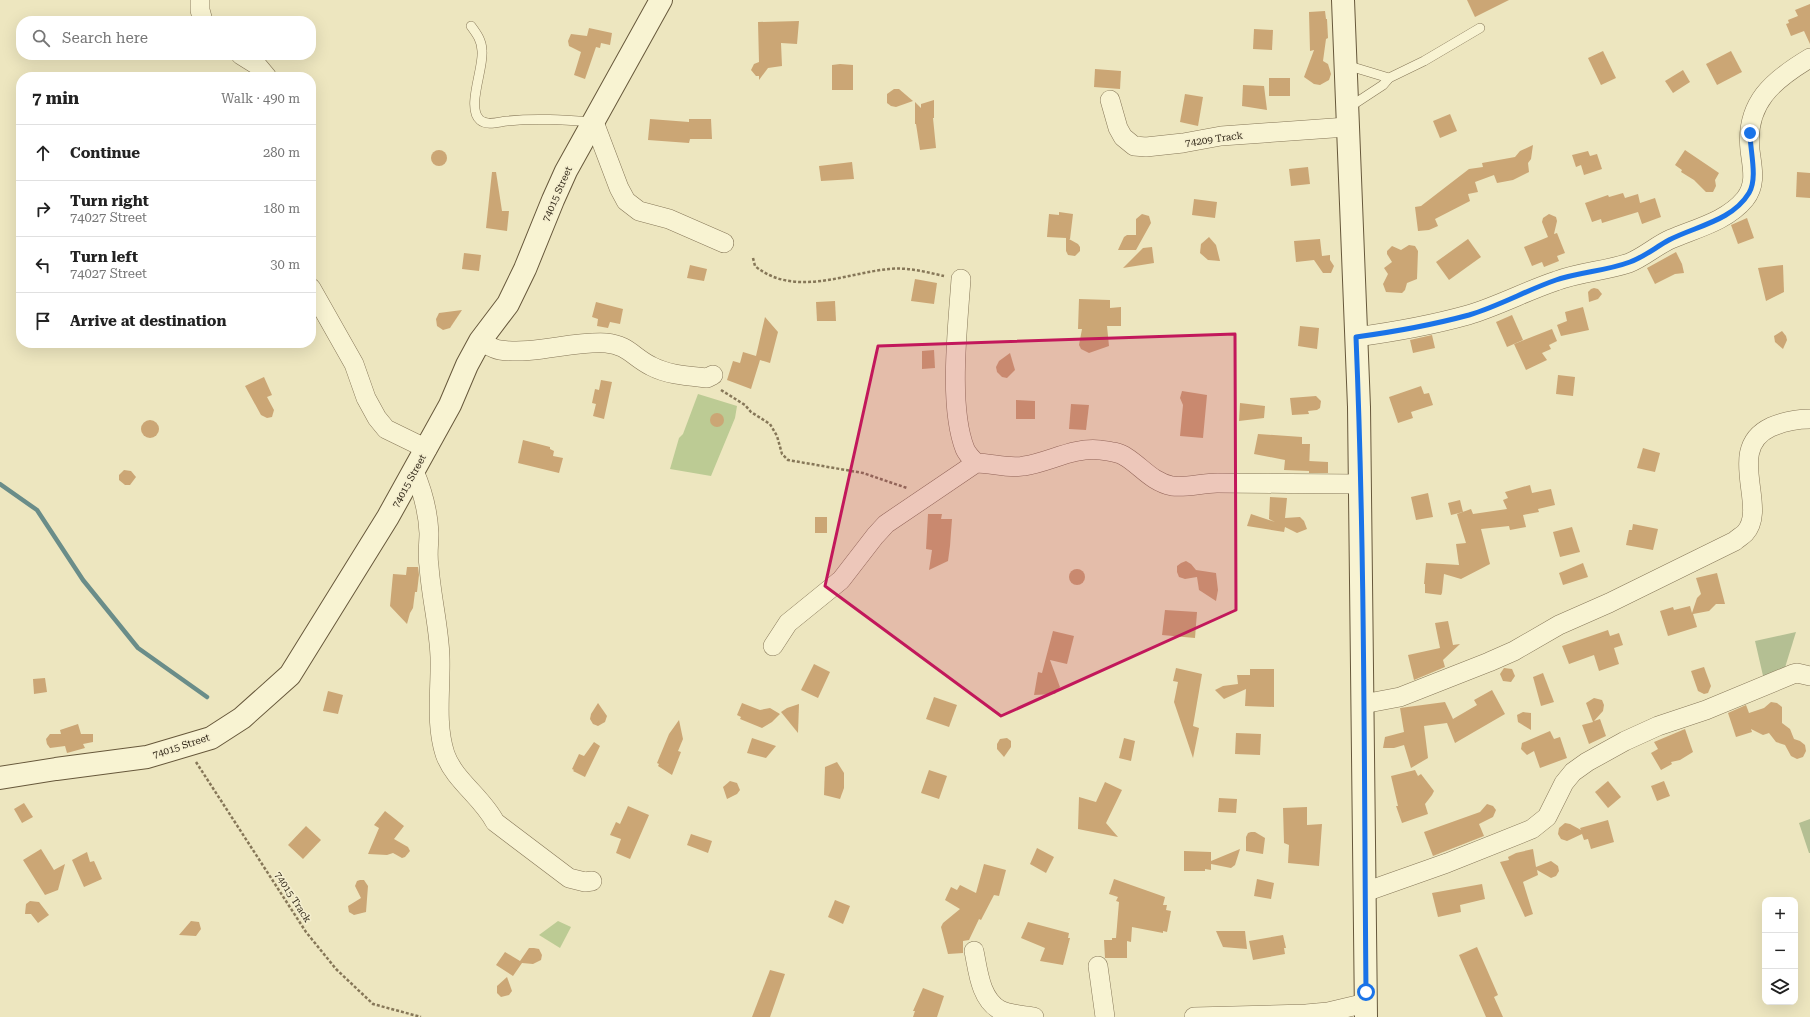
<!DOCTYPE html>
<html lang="en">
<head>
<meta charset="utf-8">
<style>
  body { margin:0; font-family:"Roboto Serif",serif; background:#f6f6f6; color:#222 }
  .controls { position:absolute; right:12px; bottom:12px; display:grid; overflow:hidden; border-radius:8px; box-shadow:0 4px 16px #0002 }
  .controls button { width:36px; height:36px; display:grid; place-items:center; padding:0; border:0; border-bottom:1px solid #e0e0e0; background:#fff; color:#222; font:20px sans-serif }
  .stop { position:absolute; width:12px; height:12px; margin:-9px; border:3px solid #1a73e8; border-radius:50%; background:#fff }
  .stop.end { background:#1a73e8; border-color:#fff; box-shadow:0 1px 4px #0008 }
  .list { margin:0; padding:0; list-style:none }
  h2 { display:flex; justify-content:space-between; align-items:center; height:52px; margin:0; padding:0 16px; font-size:17px }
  h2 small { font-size:13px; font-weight:400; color:#767676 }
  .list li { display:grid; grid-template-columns:26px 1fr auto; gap:12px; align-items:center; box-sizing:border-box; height:56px; padding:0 16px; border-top:1px solid #e0e0e0 }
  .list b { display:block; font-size:15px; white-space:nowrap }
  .list p { margin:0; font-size:13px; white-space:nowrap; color:#767676 }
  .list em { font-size:13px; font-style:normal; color:#767676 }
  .icon { flex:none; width:22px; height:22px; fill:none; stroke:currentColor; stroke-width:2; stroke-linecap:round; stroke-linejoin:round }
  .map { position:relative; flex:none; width:1810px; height:1017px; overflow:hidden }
  .search { position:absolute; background:#fff; box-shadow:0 4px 16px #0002; left:16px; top:16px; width:300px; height:44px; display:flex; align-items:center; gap:10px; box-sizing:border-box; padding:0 14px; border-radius:16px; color:#767676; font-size:15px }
  .panel { position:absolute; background:#fff; box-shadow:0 4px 16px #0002; left:16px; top:72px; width:300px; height:276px; border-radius:16px }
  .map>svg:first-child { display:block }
  .green { fill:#bccb94 }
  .cemetery { fill:#b4bf93 }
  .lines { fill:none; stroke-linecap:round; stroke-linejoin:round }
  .stream { stroke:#6a8d89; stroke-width:4.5 }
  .building { fill:#cba675 }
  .lane-casing { stroke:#867758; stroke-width:10 }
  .street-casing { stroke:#867758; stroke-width:20 }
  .secondary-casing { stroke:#67583b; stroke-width:24 }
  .path { stroke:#867758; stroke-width:2.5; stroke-dasharray:3 2; stroke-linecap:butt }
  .lane { stroke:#f8f3d2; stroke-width:9 }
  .street { stroke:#f8f3d2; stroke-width:19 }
  .secondary { stroke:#f8f3d2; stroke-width:22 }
  .route { stroke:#1a73e8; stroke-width:5 }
  .marked { fill:#c2185b; fill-opacity:0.2; stroke:#c2185b; stroke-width:3; stroke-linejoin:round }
  .labels { text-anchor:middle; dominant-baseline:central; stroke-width:3; stroke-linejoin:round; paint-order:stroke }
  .street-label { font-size:10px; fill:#352c1c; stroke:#f5efcf }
</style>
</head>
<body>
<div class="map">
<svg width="1810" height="1017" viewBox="0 0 1810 1017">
  <rect width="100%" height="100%" fill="#ede6bf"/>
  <g class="green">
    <polygon points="698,394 737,406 735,418 711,476 670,469 679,438 683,434"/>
    <polygon points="558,921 571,927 560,948 539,935"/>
  </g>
  <g class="cemetery">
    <polygon points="1796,632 1783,674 1764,680 1755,641"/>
    <polygon points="1810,819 1810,853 1809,853 1799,823"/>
  </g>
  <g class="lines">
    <polyline class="stream" points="0,484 37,510 83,580 138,648 207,697"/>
  </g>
  <g class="building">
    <polygon points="1467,0 1509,0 1475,17"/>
    <polygon points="1810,4 1810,44 1804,31 1791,36 1786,24 1789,23 1788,20 1798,16 1795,10"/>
    <polygon points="1325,11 1326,19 1327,19 1328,38 1326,39 1323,61 1328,64 1331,74 1329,80 1320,85 1314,84 1304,77 1314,50 1310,51 1309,12"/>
    <polygon points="799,21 797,44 781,43 782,66 768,68 759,80 759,76 756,76 751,70 754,64 759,62 758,22"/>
    <polygon points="589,28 612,33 610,45 601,43 600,48 596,47 585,79 574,75 581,52 569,46 568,41 571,34 587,36"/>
    <polygon points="1254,29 1273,30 1272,50 1253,49"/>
    <polygon points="1603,51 1616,78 1601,85 1588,58"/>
    <polygon points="1731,51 1742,72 1717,85 1706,64"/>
    <polygon points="840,64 853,65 853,90 832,90 832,65"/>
    <polygon points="1095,69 1121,71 1120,89 1094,87"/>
    <polygon points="1683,70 1690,82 1673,93 1665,81"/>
    <rect x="1269" y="78" width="21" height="18"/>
    <polygon points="1243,85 1264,86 1267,110 1242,106"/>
    <polygon points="894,89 899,89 913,101 896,107 891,106 887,103 887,94"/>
    <polygon points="1185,94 1203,97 1198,126 1180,122"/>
    <polygon points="934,100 934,118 933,118 936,148 920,150 916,124 915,124 915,102 921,108 921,104"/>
    <polygon points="1450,114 1457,131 1440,138 1433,121"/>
    <polygon points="650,119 689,122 689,119 711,119 712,139 690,139 689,143 648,140"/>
    <polygon points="1533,145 1531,159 1528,163 1529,172 1513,180 1497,183 1494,175 1475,182 1478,192 1468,194 1470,201 1435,219 1438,226 1429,230 1418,231 1415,207 1421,206 1469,169 1483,167 1482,163 1515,157 1520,151"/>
    <polygon points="1685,150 1719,173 1715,180 1716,186 1713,192 1706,192 1694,180 1681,172 1682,170 1675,165"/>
    <circle cx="439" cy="158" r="8"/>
    <polygon points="1588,151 1590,156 1597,154 1602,169 1584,175 1581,165 1576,167 1572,155"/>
    <polygon points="852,162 854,179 821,181 819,166"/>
    <polygon points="1308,167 1310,184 1291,186 1289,169"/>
    <polygon points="492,172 496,172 502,211 509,211 507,231 486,228"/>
    <polygon points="1797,172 1810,173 1810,198 1796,197"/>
    <polygon points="1623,193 1625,198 1638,194 1640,203 1655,198 1661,217 1642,224 1638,212 1602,223 1601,219 1592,222 1585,203 1608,195 1609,197"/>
    <polygon points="1194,199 1217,202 1215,218 1192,215"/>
    <polygon points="1059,212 1073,214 1070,239 1069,239 1078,244 1080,247 1080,251 1075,256 1068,255 1066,251 1066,238 1047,237 1049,214 1059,215"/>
    <polygon points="1142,214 1149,216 1151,223 1136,250 1118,250 1124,237 1127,235 1136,235 1136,219"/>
    <polygon points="1549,214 1556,217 1557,221 1554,234 1557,233 1565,253 1557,256 1559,261 1544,267 1542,262 1532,266 1524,247 1548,237 1542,222 1543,218"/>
    <polygon points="1747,218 1754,238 1738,244 1731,225"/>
    <polygon points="1209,237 1216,245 1220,261 1208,260 1200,253 1201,244"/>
    <polygon points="1320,239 1322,256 1330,255 1330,260 1334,266 1331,273 1323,273 1314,260 1296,262 1294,241"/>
    <polygon points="1468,239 1481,257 1449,280 1436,262"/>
    <polygon points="1409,245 1415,246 1418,251 1417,279 1407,283 1405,290 1402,293 1386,292 1383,284 1388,274 1384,268 1392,262 1387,254 1387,251 1392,246 1401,250"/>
    <polygon points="1152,247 1154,263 1123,268 1143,248"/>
    <polygon points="1676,252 1682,264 1684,273 1675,274 1655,284 1647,268"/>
    <polygon points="464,253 481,255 479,271 462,269"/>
    <polygon points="690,265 707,269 704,281 687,278"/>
    <polygon points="1783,265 1784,292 1766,301 1758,268"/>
    <polygon points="915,279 937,283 934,304 911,301"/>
    <polygon points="1594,288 1598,289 1602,294 1598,299 1589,302 1588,292 1591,289"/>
    <polygon points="1079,299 1110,300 1110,308 1121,307 1121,326 1107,326 1109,346 1089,353 1081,349 1079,345 1082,329 1078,329"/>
    <polygon points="835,301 836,321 817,321 816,302"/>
    <polygon points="596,302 623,309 620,324 610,322 608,328 597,326 598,319 592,317"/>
    <polygon points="1583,307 1589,330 1561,336 1557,325 1567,321 1565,312"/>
    <polygon points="462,310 450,328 443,330 437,326 436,319 439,313"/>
    <polygon points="1512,315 1523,340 1507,347 1496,322"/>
    <polygon points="765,317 778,332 770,363 760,360 751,389 727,380 733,361 740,363 743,352 756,356"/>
    <polygon points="1300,326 1319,328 1317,349 1298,346"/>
    <polygon points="1552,329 1557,341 1549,345 1551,349 1542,353 1547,360 1526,370 1514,344"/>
    <polygon points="1782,331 1786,336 1787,340 1783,349 1775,342 1774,336"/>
    <polygon points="1432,335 1435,348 1413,353 1410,340"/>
    <polygon points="934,350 935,368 922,369 922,351"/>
    <polygon points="1010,353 1015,370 1007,378 1002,377 997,372 996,367 999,361"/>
    <polygon points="1558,375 1575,377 1573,396 1556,394"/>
    <polygon points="264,377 272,395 267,397 274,410 272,417 267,418 261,415 245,386"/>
    <polygon points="601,380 612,382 604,419 593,416 596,404 592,403 595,389 599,390"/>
    <polygon points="1421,386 1424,394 1429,393 1433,405 1411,412 1413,418 1398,423 1389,397"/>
    <polygon points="1182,391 1207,395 1203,438 1180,436 1183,405 1180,398"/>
    <polygon points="1316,396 1321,401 1320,408 1317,410 1308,411 1309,414 1292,415 1290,398"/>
    <polygon points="1016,400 1035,401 1035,419 1016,419"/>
    <polygon points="1240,403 1265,406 1264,418 1239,421"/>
    <polygon points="1071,404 1089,405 1086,430 1069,429"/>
    <circle cx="717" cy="420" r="7"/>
    <circle cx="150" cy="429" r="9"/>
    <polygon points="1258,434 1302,437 1302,444 1310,444 1309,471 1284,470 1285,460 1254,454"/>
    <polygon points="523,440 550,447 550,449 554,451 553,456 563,458 559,473 518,463"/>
    <polygon points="1643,448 1660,453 1655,472 1637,468"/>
    <polygon points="1309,461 1328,462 1328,473 1309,473"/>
    <polygon points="124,470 131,471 136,477 130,485 125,485 119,480 119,475"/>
    <polygon points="1530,485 1532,493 1551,489 1555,505 1538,509 1539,512 1523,515 1526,527 1510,530 1509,526 1481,529 1490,564 1461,579 1444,574 1442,593 1441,595 1425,593 1425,584 1424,584 1426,563 1459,565 1456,544 1466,543 1457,514 1471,509 1473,514 1507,509 1503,500 1508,498 1505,492"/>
    <polygon points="1428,493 1433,517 1416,520 1411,497"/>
    <polygon points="1270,497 1287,498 1285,518 1300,517 1304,521 1307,529 1297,533 1285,527 1284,532 1247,526 1251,514 1275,522 1269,519"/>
    <polygon points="1460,500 1463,512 1451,515 1448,503"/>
    <polygon points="928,514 942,514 941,519 952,519 950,546 948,561 929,570 932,550 926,549"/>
    <rect x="815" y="517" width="12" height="16"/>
    <polygon points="1633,524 1658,529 1653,550 1626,545 1629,530 1632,530"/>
    <polygon points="1572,527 1580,552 1560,557 1553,532"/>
    <polygon points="1186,561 1191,564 1196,570 1216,573 1218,590 1216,601 1199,590 1197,577 1185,579 1179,577 1177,572 1177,566 1181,563"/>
    <polygon points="1583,563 1588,577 1563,585 1559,573"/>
    <polygon points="407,567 418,567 419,575 417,592 415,592 413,608 410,613 407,624 390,606 393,574 406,575"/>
    <circle cx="1077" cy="577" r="8"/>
    <polygon points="1717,573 1725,604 1716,604 1709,611 1693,614 1697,627 1668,636 1660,611 1673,607 1674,610 1690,606 1692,613 1697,598 1701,594 1696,578"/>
    <polygon points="1165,610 1197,612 1195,638 1162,635"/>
    <polygon points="1448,621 1453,645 1460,644 1443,660 1445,667 1414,680 1408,655 1440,648 1435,623"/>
    <polygon points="1608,630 1610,636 1619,633 1623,645 1614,648 1619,664 1599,671 1594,655 1569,664 1562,646"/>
    <polygon points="1053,631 1074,636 1067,664 1050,660 1060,687 1055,694 1034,695 1038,672 1042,673"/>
    <polygon points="814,664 830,672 818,698 801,690"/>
    <polygon points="1704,667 1711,686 1708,693 1704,694 1698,691 1691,671"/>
    <polygon points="1176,668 1202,674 1193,726 1199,728 1193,758 1174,702 1178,682 1173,681"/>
    <polygon points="1504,668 1512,669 1515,676 1511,682 1503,681 1500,674"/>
    <polygon points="1250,669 1274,669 1274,707 1245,706 1246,689 1224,699 1215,690 1223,686 1238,684 1237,675 1250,675"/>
    <polygon points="1543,673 1554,702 1541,706 1533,677"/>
    <polygon points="45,678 47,692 34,694 33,679"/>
    <polygon points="1492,690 1505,714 1455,743 1447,723 1424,726 1428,758 1411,768 1404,745 1394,748 1383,748 1385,737 1404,732 1400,708 1445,702 1453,719 1477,705 1474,700"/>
    <polygon points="328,691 343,695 338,714 323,711"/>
    <polygon points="934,697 957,705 949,727 926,719"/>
    <polygon points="1594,698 1602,700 1604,705 1603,711 1594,721 1600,719 1606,736 1589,744 1582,725 1593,722 1586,703"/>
    <polygon points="1771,702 1777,703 1782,707 1782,723 1790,729 1794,739 1800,741 1805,745 1806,751 1803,757 1797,759 1791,756 1785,745 1776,742 1769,733 1763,735 1751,729 1752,732 1736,737 1728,713 1746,705 1749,713 1764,708"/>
    <polygon points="598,703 607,716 605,722 598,726 593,724 590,719 591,714"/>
    <polygon points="742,703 760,710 770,708 780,714 772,722 762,728 740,719 741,717 737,715"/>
    <polygon points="799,704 798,733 781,712 787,708"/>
    <polygon points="1523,712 1531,713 1531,730 1518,722 1517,715"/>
    <polygon points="679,720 683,739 678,751 681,752 672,775 658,766 659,764 657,763 669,734"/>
    <polygon points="78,724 81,734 93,734 93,742 83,744 85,748 67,753 65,746 50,748 47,744 46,739 50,734 61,734 60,730"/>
    <polygon points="1685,729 1693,752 1680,760 1671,762 1672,764 1661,770 1651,753 1658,749 1654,742"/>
    <polygon points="1550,731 1554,739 1560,737 1567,758 1540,768 1534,751 1527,755 1521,749 1522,743"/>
    <polygon points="1236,733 1261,734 1260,755 1235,754"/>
    <polygon points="752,738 776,746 766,758 747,753"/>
    <polygon points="1007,738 1011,741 1011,747 1004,757 997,749 997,744 1000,739"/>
    <polygon points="1124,738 1135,741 1131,761 1119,758"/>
    <polygon points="594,742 600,746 585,777 573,771 574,770 572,769 579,754 584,756"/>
    <polygon points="837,762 844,773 844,788 840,799 824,795 825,767"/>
    <polygon points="929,770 947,776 939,799 921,793"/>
    <polygon points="1415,770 1418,776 1421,774 1434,791 1432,795 1425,804 1428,814 1402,823 1396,806 1398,806 1391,776"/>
    <polygon points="730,781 737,783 740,790 737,794 727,799 723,787"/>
    <polygon points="1608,781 1621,797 1608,808 1595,792"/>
    <polygon points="1664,781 1670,796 1657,801 1651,786"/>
    <polygon points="1105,782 1122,790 1106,823 1118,837 1078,829 1079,797 1096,802"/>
    <polygon points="1219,798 1237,799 1236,813 1218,812"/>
    <polygon points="24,803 33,817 22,823 14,809"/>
    <polygon points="1487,804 1493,806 1496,810 1493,817 1479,824 1484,836 1433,856 1424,832 1480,812"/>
    <polygon points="628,806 649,815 630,859 616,853 621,839 610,835 616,822 620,824"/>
    <polygon points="1307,807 1307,825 1322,824 1319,866 1288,863 1289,845 1284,843 1283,808"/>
    <polygon points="385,811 404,826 394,839 408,847 410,851 405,857 402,858 393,853 387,855 368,854 379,828 374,825"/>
    <polygon points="1608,820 1614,842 1591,849 1588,839 1584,840 1582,834 1567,841 1561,839 1558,834 1559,828 1565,823 1570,824 1581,830 1580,828"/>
    <polygon points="306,826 321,840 303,859 288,845"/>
    <polygon points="1251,832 1255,832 1265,838 1263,854 1246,851 1246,837 1248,833"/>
    <polygon points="691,834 712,841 708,853 687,845"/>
    <polygon points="1037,848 1054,857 1046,873 1030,864"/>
    <polygon points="41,849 54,870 65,864 58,890 45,895 23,860"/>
    <polygon points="1240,849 1235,865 1231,868 1211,864 1211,870 1205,869 1205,871 1184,871 1184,851 1211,852 1211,861"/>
    <polygon points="1533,849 1536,867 1551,861 1558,866 1559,871 1556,876 1551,878 1537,870 1538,875 1523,882 1533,914 1525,917 1500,862 1509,860 1508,857 1516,853"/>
    <polygon points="87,852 90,862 94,861 102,879 84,887 72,860"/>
    <polygon points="984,864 1006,870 999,896 994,895 981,920 979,919 969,940 963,941 963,953 948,954 941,927 943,923 960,909 945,900 951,887 957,890 960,885 976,893"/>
    <polygon points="1114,879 1165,897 1163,905 1167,905 1166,910 1171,911 1167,932 1163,931 1163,933 1132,927 1131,942 1127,941 1127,958 1105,958 1104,940 1112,940 1112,938 1116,938 1119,902 1116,901 1118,897 1109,894"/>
    <polygon points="1257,879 1274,883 1271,899 1254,896"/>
    <polygon points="360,880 364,880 368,886 366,912 354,915 349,912 348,906 361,898 355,886 357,881"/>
    <polygon points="1482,884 1485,899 1460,905 1461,912 1438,917 1432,893"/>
    <polygon points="835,900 850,906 843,924 828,917"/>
    <polygon points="30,901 39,902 49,915 38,923 31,914 25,914 26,904"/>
    <polygon points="191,921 199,922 201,929 196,936 179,935"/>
    <polygon points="1028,922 1069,933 1068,938 1070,938 1063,965 1040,961 1045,948 1021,938"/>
    <polygon points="1216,931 1245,931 1247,949 1223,947"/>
    <polygon points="1283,935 1286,948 1284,948 1285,954 1253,960 1249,941"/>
    <polygon points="1477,947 1498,995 1494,997 1503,1017 1486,1017 1459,955"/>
    <polygon points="529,948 534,948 539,949 542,955 541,960 533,964 522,963 513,976 496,965 505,952 520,961"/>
    <polygon points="770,970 785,974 770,1017 752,1017"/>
    <polygon points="507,977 512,991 509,995 501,997 497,993 497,986"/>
    <polygon points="923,988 944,996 937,1017 913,1017 915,1011 913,1011"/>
  </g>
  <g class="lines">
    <defs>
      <g id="lane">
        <path d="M471,26C477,34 482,41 482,51C484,68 466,108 480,120C487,126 498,122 507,121C536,118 564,120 593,122"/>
        <polyline points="1346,65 1389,78 1424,61 1480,28"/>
        <polyline points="1348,108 1383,85 1389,78"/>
      </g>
      <g id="street">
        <polyline points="200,0 200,10 203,21"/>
        <polyline points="241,55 257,65 267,77"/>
        <polyline points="1110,100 1118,128 1123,137 1134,146 1146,147 1183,143 1221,136 1347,127"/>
        <polyline points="594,122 619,188 626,201 639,211 669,219 724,243"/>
        <path d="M961,279C958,325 948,406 965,449C967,454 972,459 976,463"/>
        <polyline points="311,288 354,364 366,398 377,418 386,429 427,449"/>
        <path d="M1356,337C1393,332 1432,325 1468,315C1498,306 1526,291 1556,281C1580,272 1605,271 1629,263C1644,257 1657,245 1671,239C1697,228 1727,221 1745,199C1757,184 1752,167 1750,150C1745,103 1773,80 1810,58"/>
        <path d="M480,341C486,344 493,349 500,350C535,355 571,341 606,343C628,345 633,357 651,366C668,375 688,376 707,378L713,375"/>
        <path d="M414,471C423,492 428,511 429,533C429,544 427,555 429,566C431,596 439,627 440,657C441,689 435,723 445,754C454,780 482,797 495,822L569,878L585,882L592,881"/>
        <path d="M773,646L788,623L841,580L875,536L886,524L976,463C992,463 1008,469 1024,466C1050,462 1073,447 1100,450C1109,451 1119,452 1126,457C1142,467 1152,482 1172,486C1187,488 1202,483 1217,483C1265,483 1312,484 1360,484"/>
        <path d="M1363,704L1400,697L1489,662L1514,651L1559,625L1609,603L1735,541C1738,538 1742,536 1745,533C1769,507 1724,449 1771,427C1785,421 1796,419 1810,419"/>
        <polyline points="1365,892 1447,863 1532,829 1547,817 1564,783 1573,772 1587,762 1625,741 1658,726 1706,710 1793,674 1797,673 1810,676"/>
        <path d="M974,951C978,970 980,999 1000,1010C1010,1015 1023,1015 1034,1017"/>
        <polyline points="1098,966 1105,1017"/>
        <polyline points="1194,1017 1306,1014 1328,1012 1366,1003"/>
      </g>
      <g id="secondary">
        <polyline points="1343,0 1359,407 1366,1017"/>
        <polyline points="0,778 56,769 147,757 211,738 242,718 290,675 388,517 450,405 467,365 480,341 508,304 525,269 553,200 566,171 661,0"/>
      </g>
    </defs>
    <use href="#lane" class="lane-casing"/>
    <use href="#street" class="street-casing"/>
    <use href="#secondary" class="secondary-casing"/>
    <g class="path">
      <path d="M753,258L755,266C794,298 846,273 889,269C908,267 926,272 944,276"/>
      <polyline points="721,390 745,405 751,412 770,424 777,436 782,454 788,460 863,473 907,488"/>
      <polyline points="196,762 306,932 336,969 373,1004 421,1017"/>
    </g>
    <use href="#lane" class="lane"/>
    <use href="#street" class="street"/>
    <use href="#secondary" class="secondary"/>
  </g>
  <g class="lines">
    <path class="route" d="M1366,992C1364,774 1365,555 1356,337C1393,332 1432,325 1469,315C1499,306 1527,290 1556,280C1580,272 1606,271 1630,262C1644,257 1656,247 1669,240C1696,226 1732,221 1749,193C1758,178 1750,151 1750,133"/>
  </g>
  <path class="marked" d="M1235,334L1236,610L1001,716L825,586L878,346Z"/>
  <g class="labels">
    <g class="street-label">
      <text transform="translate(1214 139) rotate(-8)">74209 Track</text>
      <text transform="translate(557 194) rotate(-66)">74015 Street</text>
      <text transform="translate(409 481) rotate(-61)">74015 Street</text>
      <text transform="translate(181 746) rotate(-18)">74015 Street</text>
      <text transform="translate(293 897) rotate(57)">74015 Track</text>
    </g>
  </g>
</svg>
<div class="controls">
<button>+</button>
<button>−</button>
<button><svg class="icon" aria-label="layers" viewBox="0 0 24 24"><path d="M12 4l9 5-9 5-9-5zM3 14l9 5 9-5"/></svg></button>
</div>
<div class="stop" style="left:1366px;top:992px"></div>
<div class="stop end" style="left:1750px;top:133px"></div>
<div class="search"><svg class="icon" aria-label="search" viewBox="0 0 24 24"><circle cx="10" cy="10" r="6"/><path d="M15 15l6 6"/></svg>Search here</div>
<section class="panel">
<h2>7 min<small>Walk · 490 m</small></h2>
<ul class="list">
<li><svg class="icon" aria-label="ahead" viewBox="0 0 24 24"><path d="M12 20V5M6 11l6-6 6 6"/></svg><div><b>Continue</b></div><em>280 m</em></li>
<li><svg class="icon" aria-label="right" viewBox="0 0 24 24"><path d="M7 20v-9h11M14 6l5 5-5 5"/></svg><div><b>Turn right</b><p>74027 Street</p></div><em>180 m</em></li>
<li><svg class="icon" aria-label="left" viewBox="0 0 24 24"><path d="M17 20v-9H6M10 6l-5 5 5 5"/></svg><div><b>Turn left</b><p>74027 Street</p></div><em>30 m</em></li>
<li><svg class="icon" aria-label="arrive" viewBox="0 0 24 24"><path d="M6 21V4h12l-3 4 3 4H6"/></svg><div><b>Arrive at destination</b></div></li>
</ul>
</section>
</div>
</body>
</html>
